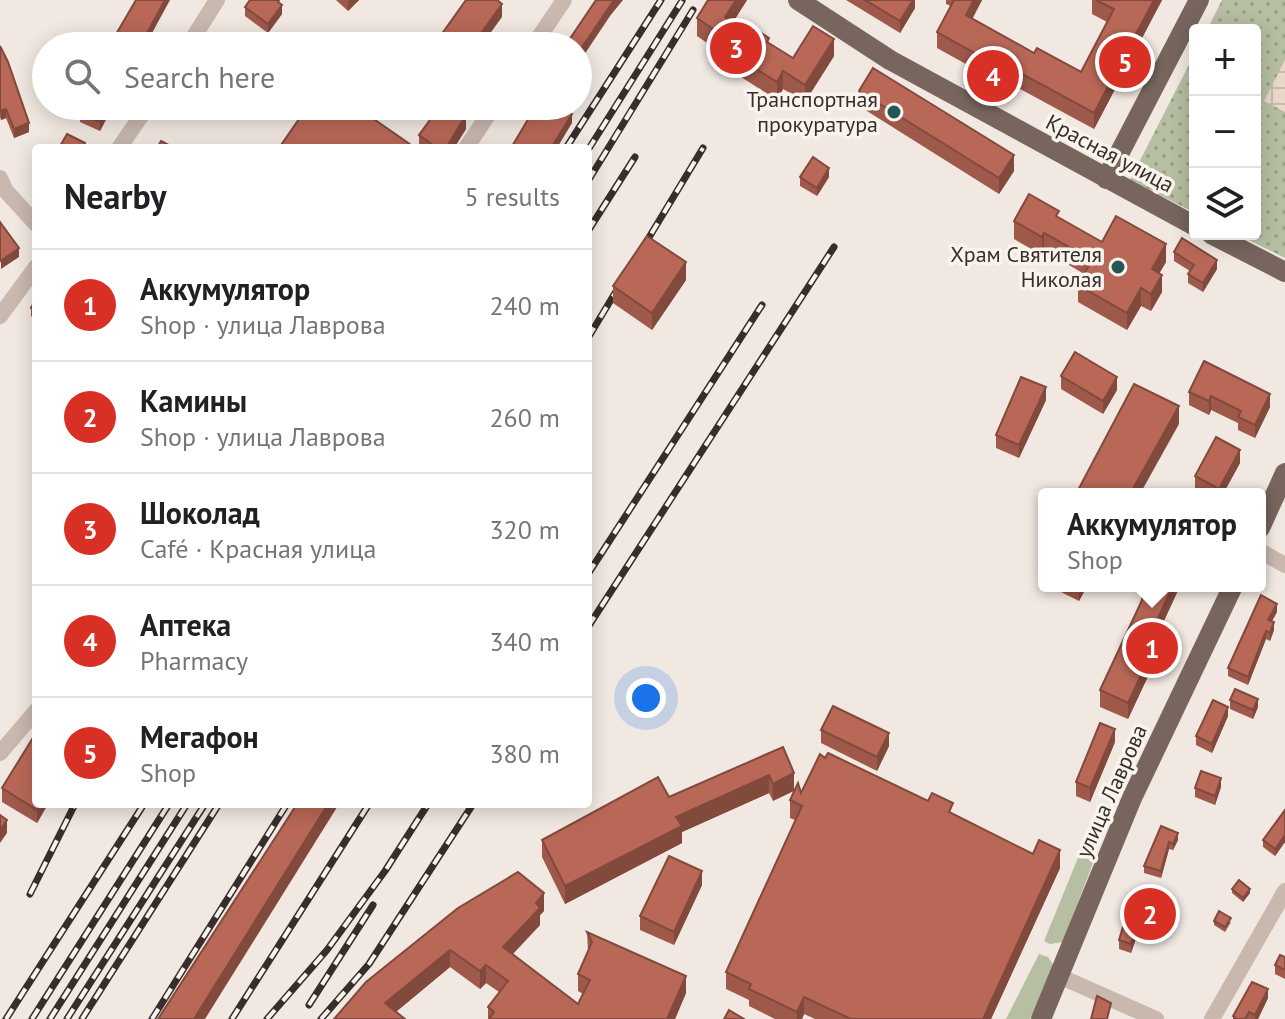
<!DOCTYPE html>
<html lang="en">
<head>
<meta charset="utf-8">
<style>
  body { margin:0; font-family:"PT Sans",sans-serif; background:#f6f6f6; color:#202124 }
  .controls { position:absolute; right:24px; top:24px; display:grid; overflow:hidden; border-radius:8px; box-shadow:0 4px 20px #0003 }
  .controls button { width:72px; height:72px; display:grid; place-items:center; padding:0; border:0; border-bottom:2px solid #e0e0e0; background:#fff; color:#202124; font:40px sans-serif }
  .you { position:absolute; left:646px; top:698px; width:28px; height:28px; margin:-20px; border:6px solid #fff; border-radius:50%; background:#1a73e8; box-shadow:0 0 0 12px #1a73e833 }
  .badge { display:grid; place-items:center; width:52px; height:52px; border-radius:50%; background:#d93025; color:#fff; font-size:26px; font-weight:700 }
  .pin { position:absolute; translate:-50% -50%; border:4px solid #fff; box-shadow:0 2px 8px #0006 }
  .popup { position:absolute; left:1038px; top:488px; width:228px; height:104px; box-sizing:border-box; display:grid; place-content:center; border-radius:8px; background:#fff; filter:drop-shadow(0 2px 6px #0005); font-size:26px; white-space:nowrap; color:#757577 }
  .popup b { font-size:30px; color:#202124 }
  .popup::after { content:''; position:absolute; left:50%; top:100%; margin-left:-16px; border:16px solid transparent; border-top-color:#fff }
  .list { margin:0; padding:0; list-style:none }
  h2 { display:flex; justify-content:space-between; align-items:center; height:104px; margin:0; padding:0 32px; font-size:34px }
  h2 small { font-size:26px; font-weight:400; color:#757577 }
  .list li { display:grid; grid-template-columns:52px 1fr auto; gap:24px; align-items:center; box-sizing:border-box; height:112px; padding:0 32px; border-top:2px solid #e0e0e0 }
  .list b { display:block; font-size:30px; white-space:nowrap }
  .list p { margin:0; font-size:26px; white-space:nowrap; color:#757577 }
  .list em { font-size:26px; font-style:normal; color:#757577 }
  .icon { flex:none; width:44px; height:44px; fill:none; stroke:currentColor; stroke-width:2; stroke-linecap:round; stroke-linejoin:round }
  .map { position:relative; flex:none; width:1285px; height:1019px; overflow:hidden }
  .search { position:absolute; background:#fff; box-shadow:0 4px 20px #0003; left:32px; top:32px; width:560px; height:88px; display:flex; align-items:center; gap:20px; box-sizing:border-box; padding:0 28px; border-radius:44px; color:#757577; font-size:30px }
  .panel { position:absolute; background:#fff; box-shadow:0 4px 20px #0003; left:32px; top:144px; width:560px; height:664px; border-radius:8px }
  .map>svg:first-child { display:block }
  .green { fill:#b7bfa2 }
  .park { fill:url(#park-dots) }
  .plaza { fill:url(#plaza-grid) }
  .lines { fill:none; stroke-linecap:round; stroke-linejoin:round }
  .minor { stroke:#c8b8ae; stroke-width:16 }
  .major { stroke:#77655e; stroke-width:20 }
  .rail-casing { stroke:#372e2b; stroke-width:7 }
  .rail { stroke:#f9f3ed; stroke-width:4; stroke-dasharray:12; stroke-linecap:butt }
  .wall { fill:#9f594b }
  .shaded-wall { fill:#82493d }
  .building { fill:#b96857; stroke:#82493d; stroke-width:2 }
  .poi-dot { fill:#255555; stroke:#f9f3ed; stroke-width:3 }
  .labels { text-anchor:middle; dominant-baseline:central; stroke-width:7; stroke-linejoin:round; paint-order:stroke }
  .poi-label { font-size:22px; fill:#372e2b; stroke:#f9f3ed; text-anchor:end }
  .street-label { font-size:22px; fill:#372e2b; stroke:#f9f3ed }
</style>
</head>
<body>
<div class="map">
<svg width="1285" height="1019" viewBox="0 0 1285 1019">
  <defs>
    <pattern id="park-dots" width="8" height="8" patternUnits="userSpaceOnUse" patternTransform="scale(2)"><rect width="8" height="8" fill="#b7bfa2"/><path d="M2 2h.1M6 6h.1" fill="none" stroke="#969c84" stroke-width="1.8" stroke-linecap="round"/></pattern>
    <pattern id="plaza-grid" width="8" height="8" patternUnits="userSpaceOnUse" patternTransform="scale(2)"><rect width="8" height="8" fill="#e7d8ca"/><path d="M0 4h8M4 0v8" fill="none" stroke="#c7baae"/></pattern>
  </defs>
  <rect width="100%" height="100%" fill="#f1e8e1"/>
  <g class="green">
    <polygon points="1082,848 1096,855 1063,942 1050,944 1044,941"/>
    <polygon points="1039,954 1048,957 1054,966 1030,1019 1006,1019"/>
  </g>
  <g class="park">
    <polygon points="1222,0 1285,0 1285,258 1237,234 1255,234 1255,30 1207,30"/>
    <polygon points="1195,53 1195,213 1130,180"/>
  </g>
  <polygon class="plaza" points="1285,60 1285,112 1264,101"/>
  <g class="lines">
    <g class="minor">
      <polyline points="188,46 217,0"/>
      <polyline points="533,46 564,0"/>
      <polyline points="119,148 148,106"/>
      <polyline points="466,148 494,106"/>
      <polyline points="0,178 6,191 36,224"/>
      <polyline points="0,316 36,267"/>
      <polyline points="1260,551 1285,565"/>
      <polyline points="0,753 36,711"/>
      <polyline points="1059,976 1156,1019"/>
      <polyline points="1212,1019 1285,891"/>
    </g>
    <g class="major">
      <polyline points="798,0 890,60 1195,226"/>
      <polyline points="1106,179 1199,0"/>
      <polyline points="1211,234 1285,272"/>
      <polyline points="1260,528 1285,473"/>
      <polyline points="1041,1019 1132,798 1233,586"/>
    </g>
    <defs>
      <g id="rail">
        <polyline points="566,148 661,0"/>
        <polyline points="588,150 682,1"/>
        <polyline points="588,181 693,10"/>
        <polyline points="588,231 635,157"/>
        <polyline points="639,254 703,148"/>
        <polyline points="588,338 624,278"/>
        <polyline points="588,574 762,305"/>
        <polyline points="588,627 834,247"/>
        <polyline points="30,894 75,804"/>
        <polyline points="309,1005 373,905"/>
        <polyline points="6,1019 144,804"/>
        <polyline points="32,1019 169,804"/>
        <polyline points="50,1019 187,804"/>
        <polyline points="67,1019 205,804"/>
        <polyline points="82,1019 219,804"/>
        <polyline points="152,1019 287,804"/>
        <polyline points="232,1019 369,804"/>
        <polyline points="267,1019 327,950 385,871 428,804"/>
        <polyline points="321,1019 369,964 473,804"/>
      </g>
    </defs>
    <use href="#rail" class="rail-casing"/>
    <use href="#rail" class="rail"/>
  </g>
  <g class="wall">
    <polygon points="336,0 359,0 348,11"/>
    <polygon points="747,0 733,22 793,58 834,56 805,102 783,89 777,100 710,57 710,45 697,36 697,18"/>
    <polygon points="846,0 915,0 915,8 900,33"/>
    <polygon points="946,0 982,0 972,19 1034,53 1081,72 1107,22 1092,14 1092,0 1162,0 1094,129 1011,84 1009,88 937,48 937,32 951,6 946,4"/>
    <polygon points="282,5 282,14 268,33 245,16 245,7"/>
    <polygon points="115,36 145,46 117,46 115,44"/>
    <polygon points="0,46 29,132 14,138 6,118 1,120 0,117"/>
    <polygon points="859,91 1014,171 999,194 859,106"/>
    <polygon points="113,106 100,131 80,122 80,113"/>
    <polygon points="466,129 454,148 419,148 419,135"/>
    <polygon points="800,177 829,177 817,196 800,186"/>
    <polygon points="1059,218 1102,242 1166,262 1159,273 1162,292 1151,311 1141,306 1127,330 1078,302 1078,285 1084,274 1044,250 1042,255 1014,239 1014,221"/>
    <polygon points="1174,252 1217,269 1203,292 1188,283 1188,274 1190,271 1174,261"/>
    <polygon points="686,280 652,330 613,303 613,286"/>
    <polygon points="36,299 36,320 31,316 31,308"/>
    <polygon points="1061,376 1117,390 1103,414 1061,389"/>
    <polygon points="1189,392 1270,407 1255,438 1238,430 1238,423 1211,410 1209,415 1189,405"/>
    <polygon points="1046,400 1019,458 996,448 996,435"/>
    <polygon points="1240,463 1223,494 1204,494 1195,489 1195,476"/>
    <polygon points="1044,554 1044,583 1039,581 1039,563"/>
    <polygon points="1049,586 1087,586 1079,601"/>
    <polygon points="1145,586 1180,586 1162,625 1164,642 1128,719 1100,707 1100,690 1141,601 1141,594"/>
    <polygon points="1277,612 1272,621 1274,630 1270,641 1266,639 1248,685 1228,676 1228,668"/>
    <polygon points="1230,700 1258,707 1253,719 1230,709"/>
    <polygon points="1228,716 1212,753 1196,745 1196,736"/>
    <polygon points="821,730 889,746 877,771 821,743"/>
    <polygon points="1115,742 1090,802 1076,796 1076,782"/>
    <polygon points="783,747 773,801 769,793 682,832 682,843 565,904 542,857 542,840 669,797"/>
    <polygon points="825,758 953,814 1060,868 991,1019 815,1019 804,1014 802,1019 775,1019 749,1006 749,1000 726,989 726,972 795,820 790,818 790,800 801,793"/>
    <polygon points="1221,787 1215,805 1195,797 1195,788"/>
    <polygon points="2,788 36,804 48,804 37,823 2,802"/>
    <polygon points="1285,810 1285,842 1275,856 1263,847 1263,840"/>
    <polygon points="1161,826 1178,840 1173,850 1169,849 1161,878 1144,873 1144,866"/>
    <polygon points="702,885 674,945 640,930 640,916"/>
    <polygon points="1232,889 1250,893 1243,902 1232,893"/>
    <polygon points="1133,894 1158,912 1154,925 1142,921 1131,953 1119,949 1119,940"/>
    <polygon points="544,911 540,915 540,925 513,954 578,1004 583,994 578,991 578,974 588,951 587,932 686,993 675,1019 488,1019 488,1007 499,992 486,983 480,989 450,967 396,1012 334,1019 366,982"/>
    <polygon points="1214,921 1231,922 1225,932 1214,925"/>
    <polygon points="1285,957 1285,979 1275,974 1275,965"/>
    <polygon points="1268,998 1258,1019 1233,1019 1233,1016"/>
  </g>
  <g class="shaded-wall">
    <polygon points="165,0 170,0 145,46 140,46"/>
    <polygon points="350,0 359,0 348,11 348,2"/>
    <polygon points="614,0 623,0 610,16 578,64 578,53"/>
    <polygon points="736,0 747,0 725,35 725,17"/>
    <polygon points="913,0 915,0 915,8 900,33 900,21"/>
    <polygon points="974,0 982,0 966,31 966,15"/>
    <polygon points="1154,0 1162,0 1094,129 1094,113"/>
    <polygon points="502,4 502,17 481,46 472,46"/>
    <polygon points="282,5 282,14 268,33 268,24"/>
    <polygon points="834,39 834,56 805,102 805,85"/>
    <polygon points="1011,68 1011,84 1009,88 1009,72"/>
    <polygon points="783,71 783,89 777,100 777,82"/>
    <polygon points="108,106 113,106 100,131 100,122"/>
    <polygon points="6,109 6,118 1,120 1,111"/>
    <polygon points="572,114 572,123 557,148 551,148"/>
    <polygon points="466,115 466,129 454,148 446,148"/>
    <polygon points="29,123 29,132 14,138 14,129"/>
    <polygon points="1014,155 1014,171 999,194 999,178"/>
    <polygon points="829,168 829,177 817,196 817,188"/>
    <polygon points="1044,233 1044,250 1042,255 1042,237"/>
    <polygon points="1166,244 1166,262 1152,286 1152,269"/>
    <polygon points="19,248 19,257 1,269 1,261"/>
    <polygon points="1217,260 1217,269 1203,292 1203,283"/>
    <polygon points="686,262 686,280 652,330 652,313"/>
    <polygon points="1162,275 1162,292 1151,311 1151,294"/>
    <polygon points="1141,288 1141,306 1127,330 1127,313"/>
    <polygon points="1117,377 1117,390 1103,414 1103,401"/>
    <polygon points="1046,387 1046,400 1019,458 1019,445"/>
    <polygon points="1270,394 1270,407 1255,438 1255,425"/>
    <polygon points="1211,396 1211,410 1209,415 1209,401"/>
    <polygon points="1179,406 1179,424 1140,494 1130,494"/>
    <polygon points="1240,450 1240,463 1223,494 1219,494 1219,489"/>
    <polygon points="1079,586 1087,586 1079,601"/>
    <polygon points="1173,586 1180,586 1156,638 1156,622"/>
    <polygon points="1277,604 1277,612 1268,628 1268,620"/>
    <polygon points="1274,622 1274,630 1270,641 1270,633"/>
    <polygon points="1164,626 1164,642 1128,719 1128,703"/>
    <polygon points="1266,631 1266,639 1248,685 1248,677"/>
    <polygon points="1258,699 1258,707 1253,719 1253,710"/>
    <polygon points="1228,707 1228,716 1212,753 1212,744"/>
    <polygon points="1115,729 1115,742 1090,802 1090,788"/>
    <polygon points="889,733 889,746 877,771 877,757"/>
    <polygon points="794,773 794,791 773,801 773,784"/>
    <polygon points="769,775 769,793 682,832 682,843 565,904 565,886 676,817"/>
    <polygon points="1221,778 1221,787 1215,805 1215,796"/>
    <polygon points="40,804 48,804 37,823 37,810"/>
    <polygon points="328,804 339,804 205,1019 194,1019"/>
    <polygon points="7,820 7,833 0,843 0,830"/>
    <polygon points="1178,833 1178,840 1173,850 1173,844"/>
    <polygon points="1285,835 1285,842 1275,856 1275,849"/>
    <polygon points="1169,842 1169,849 1161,878 1161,871"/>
    <polygon points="1060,850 1060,868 991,1019 983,1019"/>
    <polygon points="702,871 702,885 674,945 674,932"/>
    <polygon points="1250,889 1250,893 1243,902 1243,898"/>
    <polygon points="544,893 544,911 540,915 540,925 503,964 503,947"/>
    <polygon points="1158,903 1158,912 1154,925 1154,916"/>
    <polygon points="1142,912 1142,921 1131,953 1131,944"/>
    <polygon points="450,950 450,967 387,1019 385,1003"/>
    <polygon points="486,965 486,983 480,989 480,971"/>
    <polygon points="686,976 686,993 675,1019 667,1019"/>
    <polygon points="1268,989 1268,998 1258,1019 1255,1019 1255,1015"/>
    <polygon points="804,997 804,1014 802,1019 797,1019 797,1012"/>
  </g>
  <g class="building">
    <polygon points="136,0 165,0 140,46 117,46 120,38 115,36"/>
    <polygon points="250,0 279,0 278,2 282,5 268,24 245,7"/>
    <polygon points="466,0 497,0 502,4 472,46 435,46 434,45"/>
    <polygon points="596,0 614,0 578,53 578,46 565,46"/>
    <polygon points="708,0 736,0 725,17 751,34 754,28 769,38 767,42 793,58 813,26 834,39 805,85 783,71 777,82 710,40 716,31 697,18"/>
    <polygon points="865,0 913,0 900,21"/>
    <polygon points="954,0 974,0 966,15 1034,53 1037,48 1081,72 1114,9 1096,0 1154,0 1094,113 1011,68 1009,72 937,32"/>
    <polygon points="343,35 357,46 335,46"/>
    <polygon points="0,46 8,62 29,123 14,129 6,109 1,111 0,108"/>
    <polygon points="873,68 1014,155 999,178 859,91"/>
    <polygon points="84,106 108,106 100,122 80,113"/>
    <polygon points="308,106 355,106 414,147 279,148"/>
    <polygon points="440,106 453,106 466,115 446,148 437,148 419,135"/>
    <polygon points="536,106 560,106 572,114 551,148 511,148"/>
    <polygon points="67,134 85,143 82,148 59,148"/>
    <polygon points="161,141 174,148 157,148"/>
    <polygon points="813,157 829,168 817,188 800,177"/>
    <polygon points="1029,194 1059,211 1056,216 1102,242 1116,216 1166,244 1152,269 1162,275 1151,294 1141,288 1127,313 1078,285 1092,260 1044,233 1042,237 1014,221"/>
    <polygon points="0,222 19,248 1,261 0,259"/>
    <polygon points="647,236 686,262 652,313 613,286"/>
    <polygon points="1182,238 1217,260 1203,283 1188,274 1194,265 1174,252"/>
    <polygon points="36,299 36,311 31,308"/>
    <polygon points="1075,352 1117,377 1103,401 1061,376"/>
    <polygon points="1204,361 1270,394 1255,425 1238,417 1241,411 1211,396 1209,401 1189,392"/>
    <polygon points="1021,377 1046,387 1019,445 996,435"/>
    <polygon points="1134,384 1179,406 1130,494 1076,494"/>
    <polygon points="1216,437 1240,450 1219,489 1195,476"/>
    <polygon points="1044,554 1044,566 1039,563"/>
    <polygon points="1145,586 1173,586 1156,622 1164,626 1128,703 1100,690 1144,596 1141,594"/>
    <polygon points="1261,595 1277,604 1268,620 1274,622 1270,633 1266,631 1248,677 1228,668"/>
    <polygon points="1235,689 1258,699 1253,710 1230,700"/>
    <polygon points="1213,700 1228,707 1212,744 1196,736"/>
    <polygon points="833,706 889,733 877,757 821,730"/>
    <polygon points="1100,723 1115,729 1090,788 1076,782"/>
    <polygon points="34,736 36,737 36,804 40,804 37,810 2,788"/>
    <polygon points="783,747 794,773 773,784 769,775 676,817 682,826 565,886 542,840 658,777 669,797"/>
    <polygon points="828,753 928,801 932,793 953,803 949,812 1033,854 1039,840 1060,850 983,1019 851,1019 804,997 797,1012 749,989 751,984 726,972 802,806 790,800 798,783 801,793 820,754 825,758"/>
    <polygon points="1201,771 1221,778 1215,796 1195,788"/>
    <polygon points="297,804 328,804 194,1019 158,1019"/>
    <polygon points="1285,810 1285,835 1275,849 1263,840"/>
    <polygon points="0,815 7,820 0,830"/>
    <polygon points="1161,826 1178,833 1173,844 1169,842 1161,871 1144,866"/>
    <polygon points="669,856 702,871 674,932 640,916"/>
    <polygon points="518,872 544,893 536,903 540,908 503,947 578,1004 590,980 578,974 592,942 587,932 686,976 667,1019 489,1019 494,1012 488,1007 508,981 486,965 480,971 450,950 385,1003 405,1019 334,1019 366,982 458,908"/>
    <polygon points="1239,880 1250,889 1243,898 1232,889"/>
    <polygon points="1133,894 1158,903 1154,916 1142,912 1131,944 1119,940"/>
    <polygon points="1219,911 1231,918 1225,927 1214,921"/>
    <polygon points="1280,955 1285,957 1285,970 1275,965"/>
    <polygon points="1252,982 1268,989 1255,1015 1249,1012 1245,1019 1234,1019 1235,1017 1233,1016"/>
    <polygon points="1097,996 1111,1003 1107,1019 1091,1019"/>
    <polygon points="729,1010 744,1019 724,1019"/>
  </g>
  <g class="poi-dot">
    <circle cx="894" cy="112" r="8"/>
    <circle cx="1118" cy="267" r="8"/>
  </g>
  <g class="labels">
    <g class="poi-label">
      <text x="878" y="99">Транспортная<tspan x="878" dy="25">прокуратура</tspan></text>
      <text x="1102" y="254">Храм Святителя<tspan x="1102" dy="25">Николая</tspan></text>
    </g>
    <g class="street-label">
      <text transform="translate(1110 153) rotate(28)">Красная улица</text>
      <text transform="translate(1111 791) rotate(-66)">улица Лаврова</text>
    </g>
  </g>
</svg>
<div class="controls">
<button>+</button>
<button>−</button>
<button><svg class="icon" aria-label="layers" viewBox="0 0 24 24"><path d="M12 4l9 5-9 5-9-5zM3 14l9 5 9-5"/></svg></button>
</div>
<div class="you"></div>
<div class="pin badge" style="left:1152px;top:648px">1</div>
<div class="popup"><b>Аккумулятор</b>Shop</div>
<div class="pin badge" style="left:1150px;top:914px">2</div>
<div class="pin badge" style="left:736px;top:48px">3</div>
<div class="pin badge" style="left:993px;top:76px">4</div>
<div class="pin badge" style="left:1125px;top:62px">5</div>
<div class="search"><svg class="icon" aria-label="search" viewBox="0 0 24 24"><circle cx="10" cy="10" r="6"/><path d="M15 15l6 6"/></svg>Search here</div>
<section class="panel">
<h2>Nearby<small>5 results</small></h2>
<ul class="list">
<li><span class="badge">1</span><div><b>Аккумулятор</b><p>Shop · улица Лаврова</p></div><em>240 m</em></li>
<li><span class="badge">2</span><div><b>Камины</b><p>Shop · улица Лаврова</p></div><em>260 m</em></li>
<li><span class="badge">3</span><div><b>Шоколад</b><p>Café · Красная улица</p></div><em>320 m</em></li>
<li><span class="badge">4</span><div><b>Аптека</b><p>Pharmacy</p></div><em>340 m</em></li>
<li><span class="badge">5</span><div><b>Мегафон</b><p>Shop</p></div><em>380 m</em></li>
</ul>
</section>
</div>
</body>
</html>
